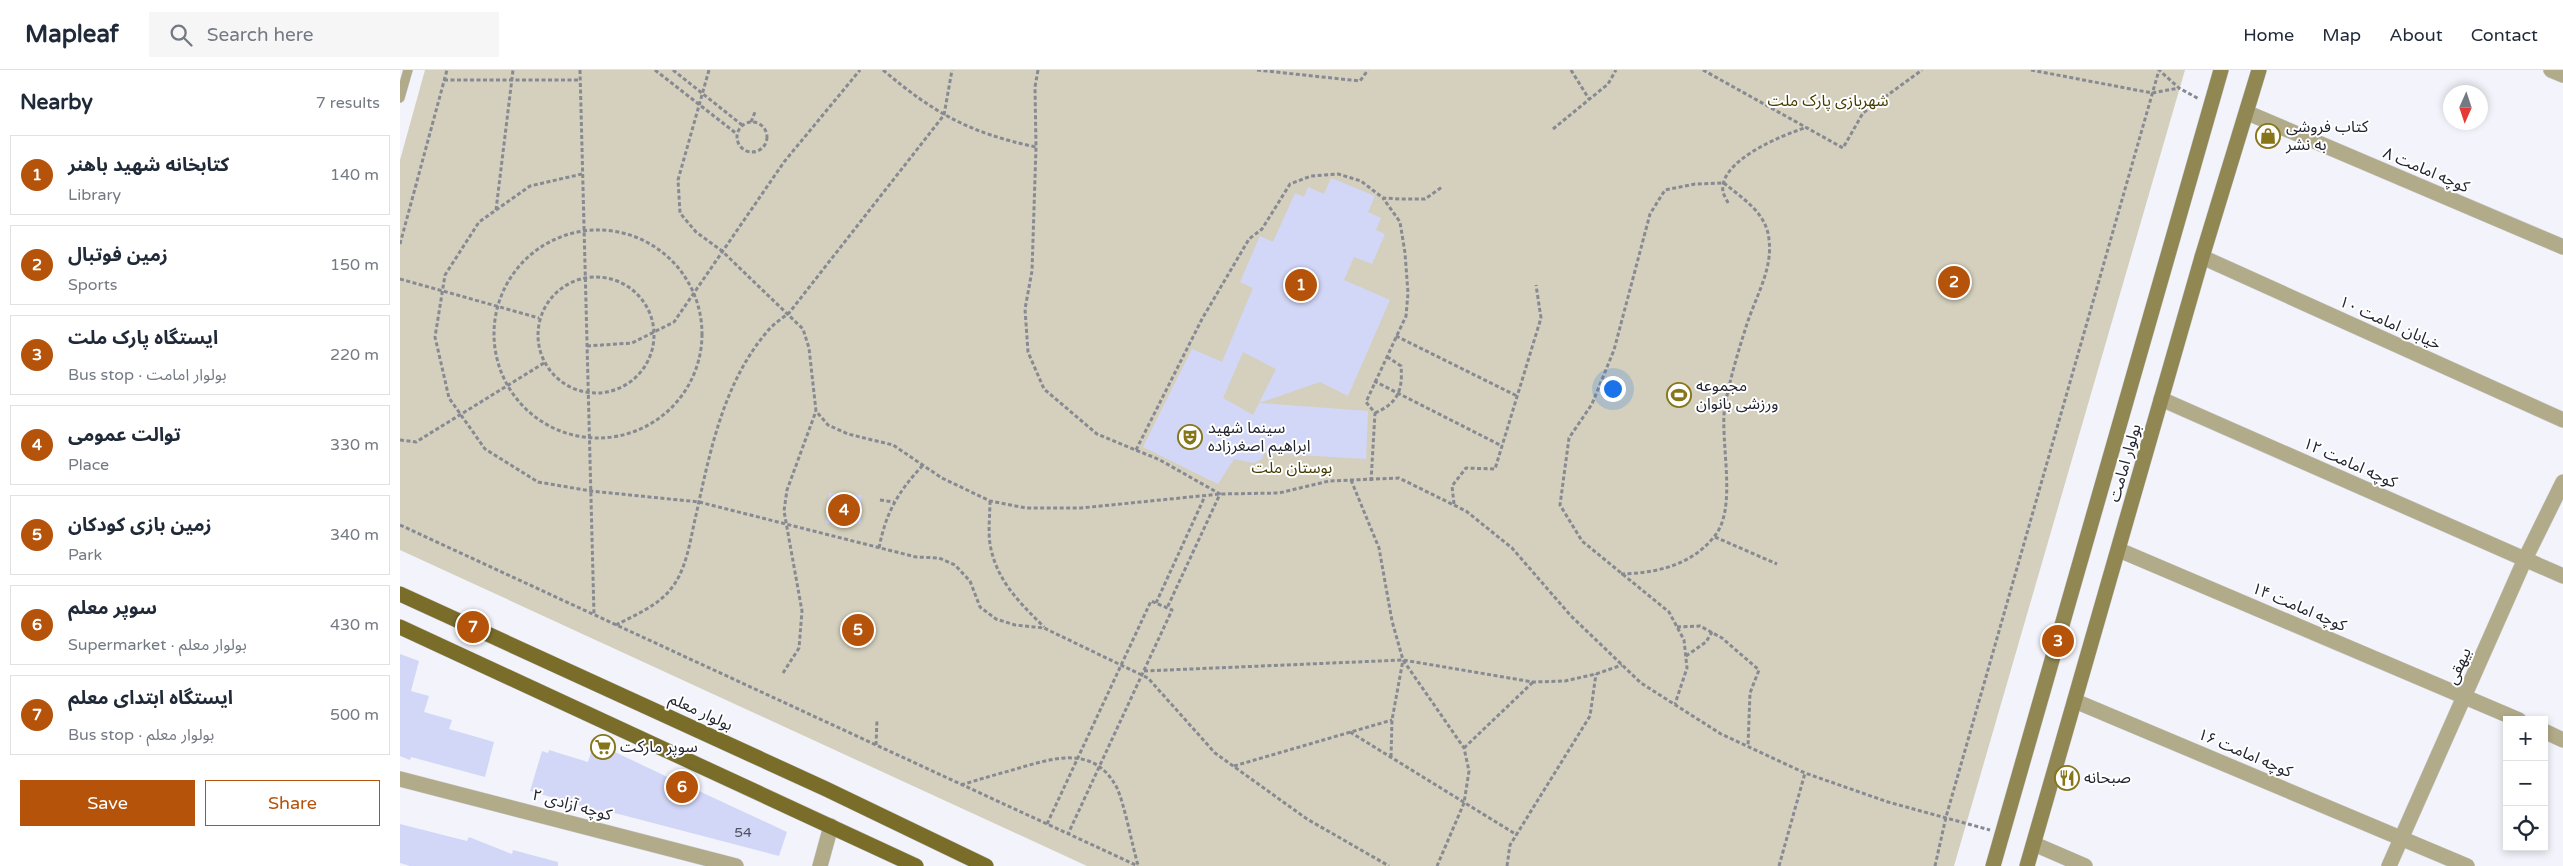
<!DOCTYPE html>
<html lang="en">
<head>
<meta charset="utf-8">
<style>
  body { margin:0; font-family:"Varela Round","Noto Sans Arabic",sans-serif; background:#f6f6f7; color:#1f2937 }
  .controls { position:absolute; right:15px; bottom:15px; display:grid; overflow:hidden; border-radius:0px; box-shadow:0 2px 8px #0003 }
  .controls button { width:45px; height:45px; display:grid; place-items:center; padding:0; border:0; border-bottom:1px solid #e0e1e3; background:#fff; color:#1f2937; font:25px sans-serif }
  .compass { position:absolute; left:2043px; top:15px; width:45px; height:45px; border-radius:50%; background:#fff; box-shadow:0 2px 8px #0003; rotate:183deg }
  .you { position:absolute; left:1212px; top:318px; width:18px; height:18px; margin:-12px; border:4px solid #fff; border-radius:50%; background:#1a73e8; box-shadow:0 0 0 8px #1a73e833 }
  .badge { display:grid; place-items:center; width:32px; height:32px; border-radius:50%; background:#b45309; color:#fff; font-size:16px; font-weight:700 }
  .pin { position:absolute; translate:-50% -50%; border:2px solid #fff; box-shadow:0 1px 5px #0006 }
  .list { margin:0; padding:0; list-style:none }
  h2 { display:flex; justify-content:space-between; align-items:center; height:65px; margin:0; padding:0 20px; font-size:21px }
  h2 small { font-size:16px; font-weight:400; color:#747a83 }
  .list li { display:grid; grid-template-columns:32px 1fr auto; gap:15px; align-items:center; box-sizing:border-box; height:80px; margin:0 10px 10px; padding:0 10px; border:1px solid #e0e1e3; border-radius:0px }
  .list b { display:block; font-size:19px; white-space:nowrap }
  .list p { margin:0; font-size:16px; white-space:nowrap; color:#747a83 }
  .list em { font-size:16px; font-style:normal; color:#747a83 }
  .actions { display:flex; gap:10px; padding:15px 20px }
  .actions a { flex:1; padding:11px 0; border:1px solid #b45309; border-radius:0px; text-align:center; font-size:18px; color:#b45309 }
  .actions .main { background:#b45309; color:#fff }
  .icon { flex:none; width:28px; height:28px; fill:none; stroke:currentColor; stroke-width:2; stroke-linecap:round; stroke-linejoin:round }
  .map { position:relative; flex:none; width:2163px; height:796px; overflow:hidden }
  header { display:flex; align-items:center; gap:30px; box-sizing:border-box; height:70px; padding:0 25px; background:#fff; border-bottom:1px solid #e0e1e3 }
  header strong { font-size:24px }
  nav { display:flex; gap:28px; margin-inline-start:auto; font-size:18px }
  .search { width:350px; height:45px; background:#f6f6f7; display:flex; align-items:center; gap:12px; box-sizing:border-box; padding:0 18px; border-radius:0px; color:#747a83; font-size:19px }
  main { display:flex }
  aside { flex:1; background:#fff }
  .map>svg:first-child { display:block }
  .green { fill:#d4d0bd }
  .building { fill:#d2d7f7 }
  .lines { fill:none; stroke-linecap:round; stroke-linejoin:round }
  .service-casing { stroke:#cdcfd6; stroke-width:10 }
  .minor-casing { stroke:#cdcfd6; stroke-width:16 }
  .tertiary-casing { stroke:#cdcfd6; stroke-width:16 }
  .secondary-casing { stroke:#cdcfd6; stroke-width:16 }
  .primary-casing { stroke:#cdcfd6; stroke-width:16 }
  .path { stroke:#888a93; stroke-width:3; stroke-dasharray:4 2.5; stroke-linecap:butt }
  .service { stroke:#b1ab89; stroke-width:9 }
  .minor { stroke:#b1ab89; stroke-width:15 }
  .tertiary { stroke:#b1ab89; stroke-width:15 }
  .secondary { stroke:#908753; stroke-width:15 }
  .primary { stroke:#796d29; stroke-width:15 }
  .labels { text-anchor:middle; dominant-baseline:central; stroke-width:4; stroke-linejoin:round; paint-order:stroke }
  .number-label { font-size:14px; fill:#4e5162 }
  .park-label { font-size:16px; fill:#463c00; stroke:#fff }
  .poi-label { font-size:16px; fill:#222430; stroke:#fff; text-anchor:start }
  .street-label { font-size:16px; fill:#222430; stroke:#fff }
</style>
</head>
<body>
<header>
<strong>Mapleaf</strong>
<div class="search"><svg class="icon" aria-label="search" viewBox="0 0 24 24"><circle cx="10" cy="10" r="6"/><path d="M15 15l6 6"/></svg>Search here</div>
<nav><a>Home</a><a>Map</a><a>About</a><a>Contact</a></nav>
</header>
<main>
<aside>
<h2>Nearby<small>7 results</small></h2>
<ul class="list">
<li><span class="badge">1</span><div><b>کتابخانه شهید باهنر</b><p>Library</p></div><em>140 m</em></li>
<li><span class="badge">2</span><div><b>زمین فوتبال</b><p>Sports</p></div><em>150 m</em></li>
<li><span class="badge">3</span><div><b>ایستگاه پارک ملت</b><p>Bus stop · بولوار امامت</p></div><em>220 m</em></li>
<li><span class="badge">4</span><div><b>توالت عمومی</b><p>Place</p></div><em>330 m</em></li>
<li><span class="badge">5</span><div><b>زمین بازی کودکان</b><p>Park</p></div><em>340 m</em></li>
<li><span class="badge">6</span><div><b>سوپر معلم</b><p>Supermarket · بولوار معلم</p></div><em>430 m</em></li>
<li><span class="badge">7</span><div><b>ایستگاه ابتدای معلم</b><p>Bus stop · بولوار معلم</p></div><em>500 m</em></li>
</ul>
<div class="actions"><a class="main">Save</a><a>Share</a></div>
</aside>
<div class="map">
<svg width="2163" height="796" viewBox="0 0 2163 796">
  <rect width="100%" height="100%" fill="#f3f4fb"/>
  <polygon class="green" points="25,0 1785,0 1554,796 687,796 0,480 0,90"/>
  <g class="building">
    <polygon points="931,108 975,126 968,142 981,148 976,160 985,164 972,194 954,187 944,210 990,230 948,326 920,312 859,333 876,299 843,282 823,328 853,345 859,333 968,341 966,389 864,383 862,389 854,393 834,389 818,414 743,377 792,279 822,292 853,218 840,212 860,166 873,172 895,123 904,127 908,117 924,124"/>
    <polygon points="429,423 461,425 461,454 426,453"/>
    <polygon points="0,584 19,591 11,621 29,626 24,642 52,650 49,659 94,672 85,707 11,687 10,690 0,686"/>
    <polygon points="194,672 280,713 281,708 301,722 387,762 379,786 207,741 206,743 130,721 142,681 148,683 149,680 188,692"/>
    <polygon points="0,754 67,771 69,767 112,784 113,780 158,792 158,796 10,796 0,793"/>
  </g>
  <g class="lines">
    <defs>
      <polyline id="service" points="0,28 8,0"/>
      <g id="minor">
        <polyline points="2151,0 2163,5"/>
        <polyline points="1848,43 2163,177"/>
        <polyline points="1761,329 2163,506"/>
        <polyline points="1719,480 2119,650"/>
        <polyline points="1675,631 2067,796"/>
        <polyline points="2144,661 2163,670"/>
        <polyline points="0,709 336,796"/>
        <polyline points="1634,774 1685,796"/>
        <polyline points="420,796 431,756"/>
        <polyline points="1989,796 2125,489 2163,412"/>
      </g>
      <polyline id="tertiary" points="1802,187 2163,350"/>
      <g id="secondary">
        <polyline points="1593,796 1821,0"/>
        <polyline points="1627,796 1802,187 1859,0"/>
      </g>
      <g id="primary">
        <polyline points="0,524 426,719 586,796"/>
        <polyline points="0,557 516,796"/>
      </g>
    </defs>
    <use href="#service" class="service-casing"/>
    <use href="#minor" class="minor-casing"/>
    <use href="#tertiary" class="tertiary-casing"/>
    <use href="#secondary" class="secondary-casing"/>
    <use href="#primary" class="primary-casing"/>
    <g class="path">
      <polyline points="180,0 194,545"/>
      <polyline points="255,0 337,64"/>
      <polyline points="273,0 342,55"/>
      <polyline points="309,0 278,110 280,143 296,162 322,181 403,259 409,278 416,341 428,355 448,364 493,375 542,408 590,431 626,438 681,438 820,424 879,423 929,411 999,408 1066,441 1112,478 1171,546 1241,613 1321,664 1405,703 1488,732 1590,760"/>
      <path d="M483,0C535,44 570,63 636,77"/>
      <polyline points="638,0 635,17 636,77 632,201 625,239 628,282 644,319 697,364 760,390 820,424 767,538"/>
      <polyline points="857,0 960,11 968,0"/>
      <polyline points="1171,0 1189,29"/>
      <polyline points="1303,0 1443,78 1463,43 1522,0"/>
      <polyline points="1631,0 1752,23 1779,18"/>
      <polyline points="44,10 180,10"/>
      <circle cx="352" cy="67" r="15"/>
      <polyline points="351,52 355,42"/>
      <polyline points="1153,59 1208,14 1216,0"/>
      <polyline points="182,104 130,116 79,152 45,205 35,267 41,293 49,328 85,379 138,412 191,421 299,432 516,487 539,488 555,495 570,511 580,537 596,549 615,555 644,558 748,608 815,683 907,749 989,796"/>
      <path d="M1328,133C1327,130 1324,126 1323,122C1318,91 1382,65 1405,58"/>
      <polyline points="96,140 113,0"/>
      <circle cx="198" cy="264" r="104"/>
      <polyline points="0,174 47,0"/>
      <circle cx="196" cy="265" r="58"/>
      <polyline points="0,209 139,248"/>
      <polyline points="996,266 1117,326"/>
      <polyline points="187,276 232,273 274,252 384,92 460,0"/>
      <polyline points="974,311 1102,376"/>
      <path d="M975,343C998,333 1003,320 1001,296L986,286"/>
      <polyline points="0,370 16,372 144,293"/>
      <polyline points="736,380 802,249 849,169 862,159 890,114 911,106 938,104 961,111 983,128 1000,129 1025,129 1042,117"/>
      <polyline points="951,410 979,478 992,551 1003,590 1064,678 1069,701 1064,733 1037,796"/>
      <polyline points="971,411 975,343 966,332 1006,246 1008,223 1005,183 1000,152 983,128"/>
      <polyline points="480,430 494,432"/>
      <path d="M590,431C590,444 588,460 590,474C596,510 619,532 644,557"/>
      <polyline points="1054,434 1052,416 1066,398 1095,399 1141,248 1136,215"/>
      <polyline points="0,455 738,796"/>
      <polyline points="1315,467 1377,494"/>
      <path d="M479,478C486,442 498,422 523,395"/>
      <path d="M1221,504C1255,503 1290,496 1313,468C1339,440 1319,372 1325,335C1330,309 1338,282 1346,257C1354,230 1373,200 1369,170C1367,143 1343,129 1324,113L1295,114L1265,120L1250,144L1214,280L1192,334L1169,368L1160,435L1182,471L1269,542L1284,570L1287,598L1275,634"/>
      <polyline points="756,533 805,426"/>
      <path d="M216,555C235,545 257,536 270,520C287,500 290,470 296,445C310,382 323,314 366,263C372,255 381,249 389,243L544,45L552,0"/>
      <polyline points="1277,557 1300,556 1322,568 1359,600 1350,623 1348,676"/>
      <polyline points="1286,586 1306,572 1312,562"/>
      <polyline points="744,601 1003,590 1133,612 1165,611 1196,604 1222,595"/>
      <polyline points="383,603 399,578 402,541 384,441 387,420 416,341"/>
      <polyline points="950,662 1117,765"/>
      <polyline points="476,675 477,650"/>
      <polyline points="1064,678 1133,612"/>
      <polyline points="991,687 992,650 1003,590"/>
      <polyline points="834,696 992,650"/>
      <path d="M561,715C580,709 598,704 616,699C653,688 694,674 717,718C725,736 732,775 738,795"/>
      <polyline points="647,754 751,531 772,540 668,764"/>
      <polyline points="1107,796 1110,775 1190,646 1196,604"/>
      <polyline points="1379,796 1405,703"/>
      <polyline points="1535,796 1546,747 1759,0 1779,18 1799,29"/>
    </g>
    <use href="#service" class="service"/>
    <use href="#minor" class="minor"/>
    <use href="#tertiary" class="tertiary"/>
    <use href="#secondary" class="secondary"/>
    <use href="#primary" class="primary"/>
  </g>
  <defs>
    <symbol id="shop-ring" viewBox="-11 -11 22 22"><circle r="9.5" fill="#fff" stroke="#867619" stroke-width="1.5"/><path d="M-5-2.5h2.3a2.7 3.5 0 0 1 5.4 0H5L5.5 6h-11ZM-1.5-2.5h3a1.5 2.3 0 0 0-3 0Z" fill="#867619"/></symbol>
    <symbol id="stadium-ring" viewBox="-11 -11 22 22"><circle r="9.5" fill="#fff" stroke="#867619" stroke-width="1.5"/><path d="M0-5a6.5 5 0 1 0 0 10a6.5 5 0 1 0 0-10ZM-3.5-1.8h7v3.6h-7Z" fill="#867619"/></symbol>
    <symbol id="theatre-ring" viewBox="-11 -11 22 22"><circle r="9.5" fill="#fff" stroke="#867619" stroke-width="1.5"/><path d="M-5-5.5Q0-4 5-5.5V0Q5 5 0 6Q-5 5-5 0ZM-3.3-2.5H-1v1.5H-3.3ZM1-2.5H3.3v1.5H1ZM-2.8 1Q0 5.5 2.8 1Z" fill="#867619"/></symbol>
    <symbol id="supermarket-ring" viewBox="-11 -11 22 22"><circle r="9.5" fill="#fff" stroke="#867619" stroke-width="1.5"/><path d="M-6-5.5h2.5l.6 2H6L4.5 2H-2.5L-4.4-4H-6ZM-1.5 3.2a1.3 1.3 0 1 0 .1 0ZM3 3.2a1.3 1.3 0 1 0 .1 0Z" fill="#867619"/></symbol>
    <symbol id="restaurant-ring" viewBox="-11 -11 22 22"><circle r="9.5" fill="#fff" stroke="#867619" stroke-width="1.5"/><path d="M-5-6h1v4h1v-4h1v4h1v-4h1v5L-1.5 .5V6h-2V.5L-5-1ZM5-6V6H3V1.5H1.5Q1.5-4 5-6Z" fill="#867619"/></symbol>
  </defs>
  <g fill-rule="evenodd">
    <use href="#shop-ring" x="1854" y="52" width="28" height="28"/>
    <use href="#stadium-ring" x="1265" y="311" width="28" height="28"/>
    <use href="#theatre-ring" x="776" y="353" width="28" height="28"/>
    <use href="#supermarket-ring" x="189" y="663" width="28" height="28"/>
    <use href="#restaurant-ring" x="1653" y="694" width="28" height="28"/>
  </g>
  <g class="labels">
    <g class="number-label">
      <text x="343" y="762">54</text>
    </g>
    <g class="park-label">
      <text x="1428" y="31">شهربازی پارک ملت</text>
      <text x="892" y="398">بوستان ملت</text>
    </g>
    <g class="poi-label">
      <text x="1886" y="57">کتاب فروشی<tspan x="1886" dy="18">به نشر</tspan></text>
      <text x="1296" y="316">مجموعه<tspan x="1296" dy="18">ورزشی بانوان</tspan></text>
      <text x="808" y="358">سینما شهید<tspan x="808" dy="18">ابراهیم اصغرزاده</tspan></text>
      <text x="220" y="677">سوپر مارکت</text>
      <text x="1684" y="708">صبحانه</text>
    </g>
    <g class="street-label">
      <text transform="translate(2026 100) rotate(23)">کوچه امامت ۸</text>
      <text transform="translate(1990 253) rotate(24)">خیابان امامت ۱۰</text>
      <text transform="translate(1725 393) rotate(-74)">بولوار امامت</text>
      <text transform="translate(1950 393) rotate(24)">کوچه امامت ۱۲</text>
      <text transform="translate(1899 537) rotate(23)">کوچه امامت ۱۴</text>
      <text transform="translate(2059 596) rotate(-66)">بیهقی</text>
      <text transform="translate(301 642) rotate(25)">بولوار معلم</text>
      <text transform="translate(1845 683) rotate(23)">کوچه امامت ۱۶</text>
      <text transform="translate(172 735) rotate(15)">کوچه آزادی ۲</text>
    </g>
  </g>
</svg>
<div class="controls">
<button>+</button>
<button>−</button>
<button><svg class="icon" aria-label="locate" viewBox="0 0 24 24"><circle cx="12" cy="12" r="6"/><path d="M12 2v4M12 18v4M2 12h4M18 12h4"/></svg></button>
</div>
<svg class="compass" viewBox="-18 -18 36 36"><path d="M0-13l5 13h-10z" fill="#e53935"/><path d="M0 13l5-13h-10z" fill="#747a83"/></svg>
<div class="you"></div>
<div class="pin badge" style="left:901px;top:215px">1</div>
<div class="pin badge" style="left:1554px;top:212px">2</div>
<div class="pin badge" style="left:1658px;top:571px">3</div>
<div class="pin badge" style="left:444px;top:440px">4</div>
<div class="pin badge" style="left:458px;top:560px">5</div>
<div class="pin badge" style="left:282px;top:717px">6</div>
<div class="pin badge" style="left:73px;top:557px">7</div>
</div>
</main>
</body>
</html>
